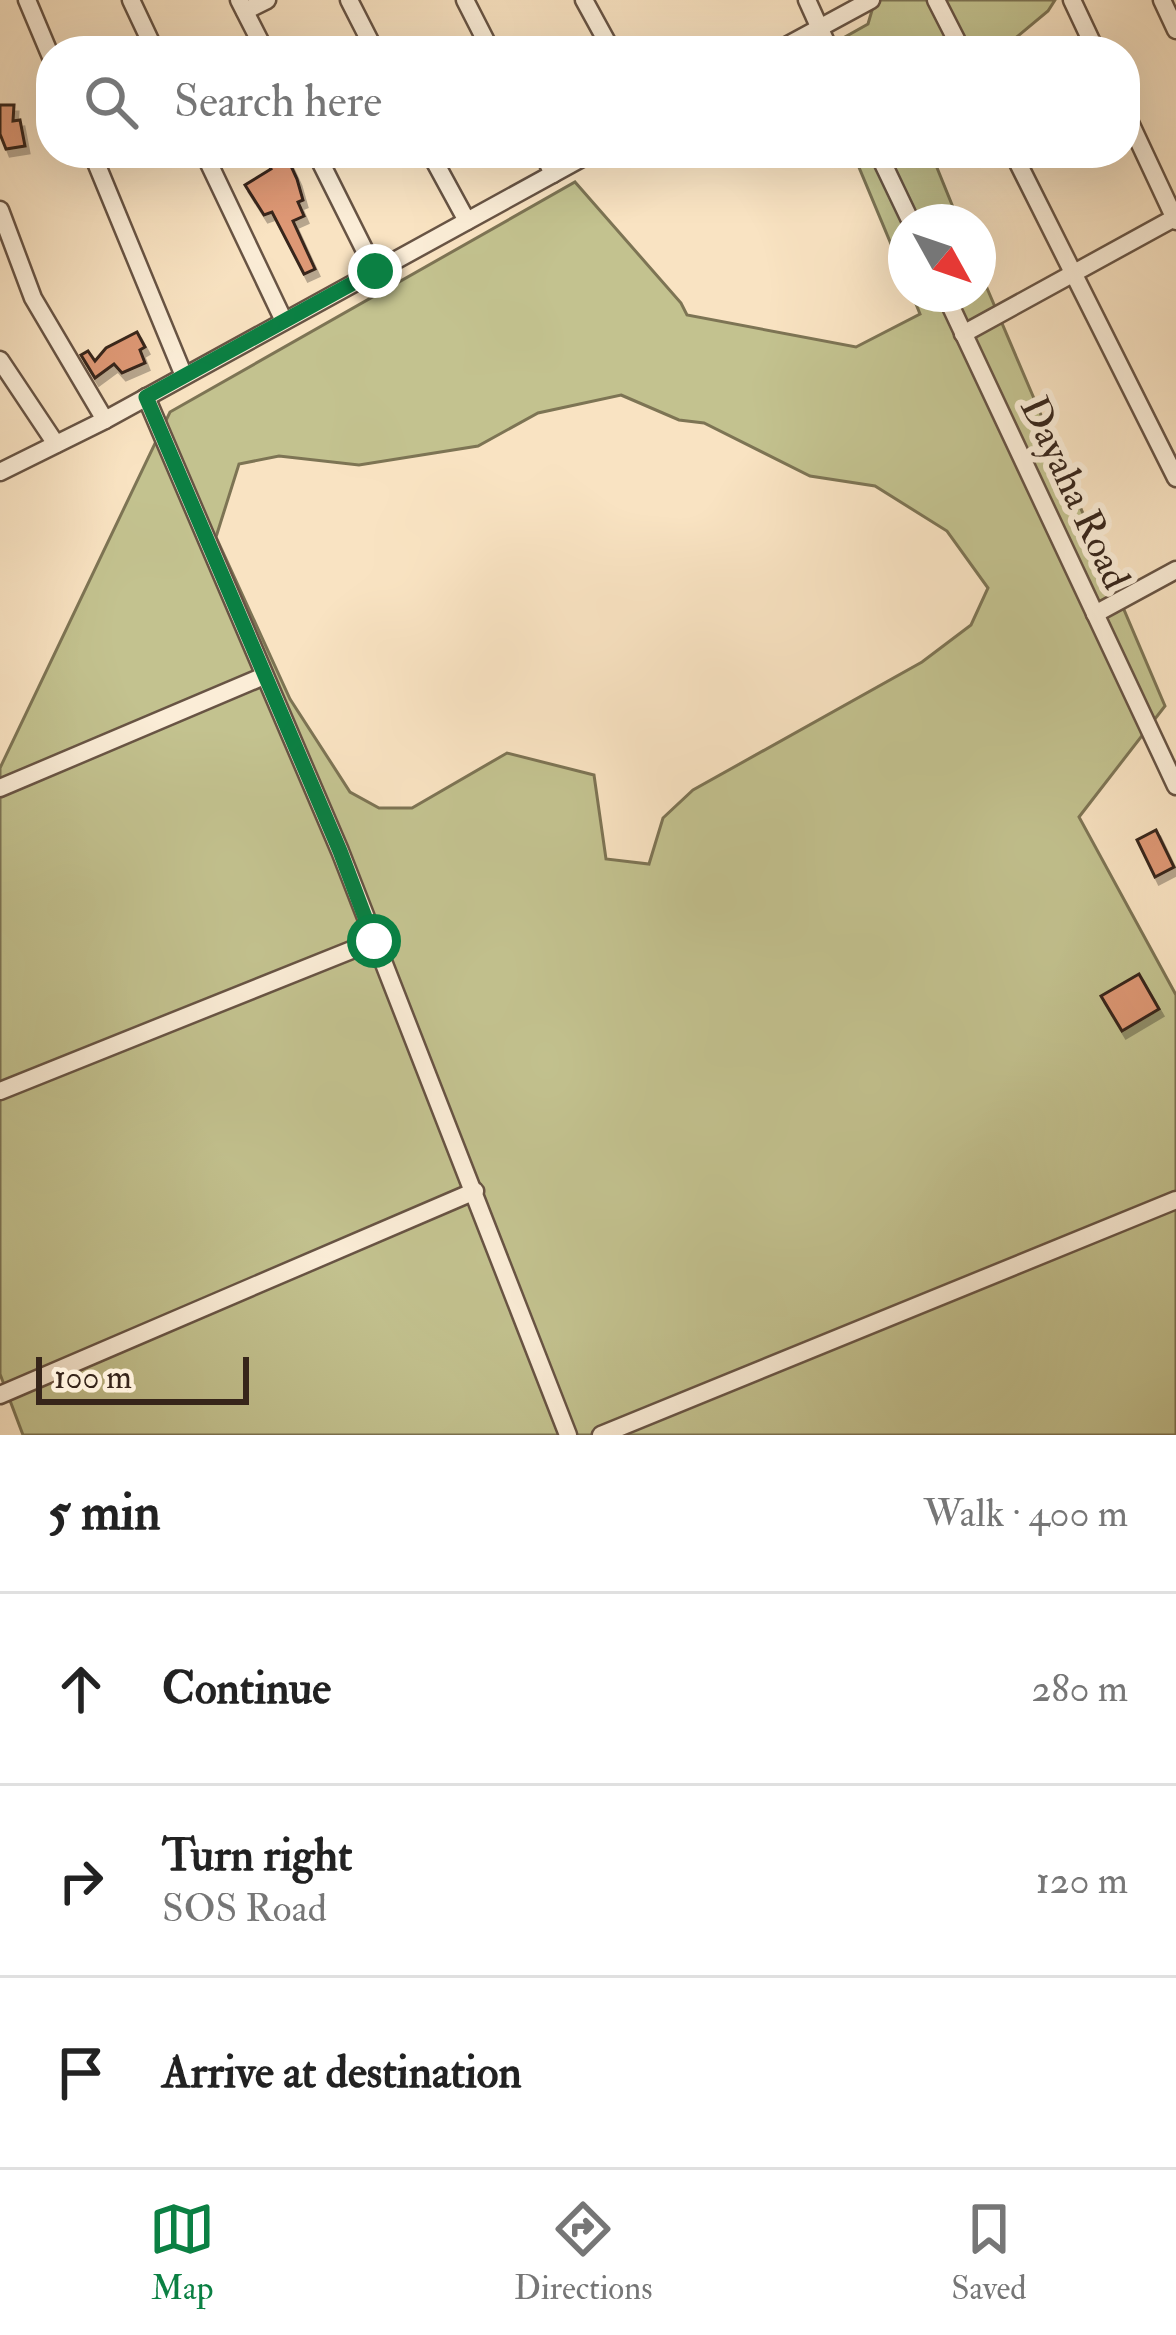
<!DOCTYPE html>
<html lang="en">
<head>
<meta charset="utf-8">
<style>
  body { margin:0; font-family:"IM FELL Double Pica",serif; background:#f2f2f2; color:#222 }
  .compass { position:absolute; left:888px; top:204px; width:108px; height:108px; border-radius:50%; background:#fff; box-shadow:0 12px 48px #0002; rotate:130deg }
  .scale { position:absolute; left:36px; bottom:30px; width:213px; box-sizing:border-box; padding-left:12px; border:6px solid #37251a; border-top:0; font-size:33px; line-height:42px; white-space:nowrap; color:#37251a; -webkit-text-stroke:9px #fbedd7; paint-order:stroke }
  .stop { position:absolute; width:36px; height:36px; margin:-27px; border:9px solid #0b8043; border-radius:50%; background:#fff }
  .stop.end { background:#0b8043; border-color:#fff; box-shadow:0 3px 12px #0008 }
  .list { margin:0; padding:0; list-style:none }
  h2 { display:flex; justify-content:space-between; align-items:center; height:156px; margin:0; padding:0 48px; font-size:51px }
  h2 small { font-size:39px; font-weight:400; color:#767676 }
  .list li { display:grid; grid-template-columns:78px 1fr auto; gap:36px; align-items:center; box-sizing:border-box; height:192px; padding:0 48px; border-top:3px solid #e0e0e0 }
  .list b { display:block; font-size:45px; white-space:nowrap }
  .list p { margin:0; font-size:39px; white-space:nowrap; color:#767676 }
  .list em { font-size:39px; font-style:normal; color:#767676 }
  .icon { flex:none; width:66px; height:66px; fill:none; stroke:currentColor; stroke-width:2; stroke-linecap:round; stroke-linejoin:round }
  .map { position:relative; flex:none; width:1176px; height:1435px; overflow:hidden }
  .search { position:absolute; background:#fff; box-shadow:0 12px 48px #0002; left:36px; right:36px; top:36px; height:132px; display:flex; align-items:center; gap:30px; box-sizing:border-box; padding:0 42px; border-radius:48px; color:#767676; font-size:45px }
  .sheet { height:732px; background:#fff }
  nav { display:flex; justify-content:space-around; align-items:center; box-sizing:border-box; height:168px; border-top:3px solid #e0e0e0; background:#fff; font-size:33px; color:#767676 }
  nav a { display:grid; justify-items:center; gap:6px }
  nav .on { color:#0b8043 }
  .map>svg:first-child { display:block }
  .green { fill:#c3c28f; stroke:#7d7454; stroke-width:3; fill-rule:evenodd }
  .building { fill:#de9875; stroke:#37251a; stroke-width:3; filter:url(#shadow) }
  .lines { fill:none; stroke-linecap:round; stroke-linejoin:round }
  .minor-casing { stroke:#685444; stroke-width:21 }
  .minor { stroke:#fbedd7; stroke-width:16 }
  .route { stroke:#0b8043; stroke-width:15 }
  .labels { text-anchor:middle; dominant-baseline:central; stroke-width:12; stroke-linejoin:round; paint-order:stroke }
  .street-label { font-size:39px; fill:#37251a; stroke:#fbedd7 }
</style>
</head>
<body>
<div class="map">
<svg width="1176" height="1435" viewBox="0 0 1176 1435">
  <defs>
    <filter id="shadow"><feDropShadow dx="4" dy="7" stdDeviation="0" flood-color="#0004"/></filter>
  </defs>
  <rect width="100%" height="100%" fill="#f9e3c2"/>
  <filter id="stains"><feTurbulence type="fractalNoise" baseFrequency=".00167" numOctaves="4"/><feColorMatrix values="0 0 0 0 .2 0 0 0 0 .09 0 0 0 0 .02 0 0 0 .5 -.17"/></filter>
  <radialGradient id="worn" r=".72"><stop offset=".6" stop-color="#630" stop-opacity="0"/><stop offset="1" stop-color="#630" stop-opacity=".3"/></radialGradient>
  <g class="green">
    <polygon points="875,0 1055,0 1048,11 1000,51 820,51 868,24"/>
    <polygon points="853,153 931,153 959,222 906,222 906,280"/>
    <path d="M575,182L681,303L687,315L856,347L920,314L912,294H978V267L1165,706L1079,817L1176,995V1435H23L0,1374V768L170,412ZM621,395L679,420L704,423L810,476L875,486L947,531L988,588L971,625L922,662L693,790L663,818L649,864L606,859L594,775L507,753L412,808H379L350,792L290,699L216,537L239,464L279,456L359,465L478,446L538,413Z"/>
  </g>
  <g class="building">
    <polygon points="0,105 14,105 13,121 20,120 25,146 6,149 0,134"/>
    <polygon points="263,153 285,153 297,179 303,200 298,202 304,216 293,221 315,269 304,274 272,212 264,215 245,185 271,169"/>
    <polygon points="137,332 145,347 140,350 145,363 122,373 114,364 95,378 81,355 88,351 95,361 106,348"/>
    <polygon points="1156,830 1174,867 1155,877 1137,840"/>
    <polygon points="1139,974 1159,1009 1122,1031 1101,996"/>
  </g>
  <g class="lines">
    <defs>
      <g id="minor">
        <polyline points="27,0 51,57"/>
        <polyline points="131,0 155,51"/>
        <polyline points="239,0 265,51"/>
        <polyline points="349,0 375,51"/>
        <polyline points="465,0 491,51"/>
        <polyline points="584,0 612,51"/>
        <polyline points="807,0 830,51"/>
        <polyline points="936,0 962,51"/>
        <polyline points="1072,0 1096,51"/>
        <polyline points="1162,0 1176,30"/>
        <polyline points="245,11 267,0"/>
        <polyline points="777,51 871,0"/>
        <polyline points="1125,112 1176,221"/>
        <polyline points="92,153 184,376"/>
        <polyline points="204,153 284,321"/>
        <polyline points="316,153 375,271"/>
        <polyline points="430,153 467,221"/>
        <polyline points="543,153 553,174"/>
        <polyline points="878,153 911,222"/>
        <polyline points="1013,153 1176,478"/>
        <polyline points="0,210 33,298 105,420"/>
        <polyline points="945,294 1176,786"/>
        <polyline points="963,334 1176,217"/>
        <polyline points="0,360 56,444"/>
        <polyline points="146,397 340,851 568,1435"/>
        <polyline points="0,472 105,420 591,153"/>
        <polyline points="1095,614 1176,570"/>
        <polyline points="0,788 264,676"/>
        <polyline points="0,1091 374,941"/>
        <polyline points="0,1395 475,1191"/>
        <polyline points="601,1435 1176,1200"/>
      </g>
    </defs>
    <use href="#minor" class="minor-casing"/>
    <use href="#minor" class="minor"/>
  </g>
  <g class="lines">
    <polyline class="route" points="374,941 340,851 146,397 375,271"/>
  </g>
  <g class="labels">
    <g class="street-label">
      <text transform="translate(1075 493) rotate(65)">Dayaha Road</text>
    </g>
  </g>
  <rect width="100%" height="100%" filter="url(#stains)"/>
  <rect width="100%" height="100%" fill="url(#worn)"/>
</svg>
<svg class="compass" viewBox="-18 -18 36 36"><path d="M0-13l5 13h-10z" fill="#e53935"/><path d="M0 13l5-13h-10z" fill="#767676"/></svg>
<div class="scale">100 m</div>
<div class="stop" style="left:374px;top:941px"></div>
<div class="stop end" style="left:375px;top:271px"></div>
<div class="search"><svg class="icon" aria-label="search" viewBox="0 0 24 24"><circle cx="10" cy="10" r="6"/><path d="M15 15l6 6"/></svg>Search here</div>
</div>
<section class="sheet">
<h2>5 min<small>Walk · 400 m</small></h2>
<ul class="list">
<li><svg class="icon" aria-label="ahead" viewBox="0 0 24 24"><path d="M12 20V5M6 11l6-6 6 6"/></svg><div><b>Continue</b></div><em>280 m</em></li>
<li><svg class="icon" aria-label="right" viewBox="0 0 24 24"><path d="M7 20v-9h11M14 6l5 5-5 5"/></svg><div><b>Turn right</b><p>SOS Road</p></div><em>120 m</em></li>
<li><svg class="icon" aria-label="arrive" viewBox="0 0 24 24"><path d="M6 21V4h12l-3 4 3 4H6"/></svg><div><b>Arrive at destination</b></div></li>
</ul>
</section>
<nav>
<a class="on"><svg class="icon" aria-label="map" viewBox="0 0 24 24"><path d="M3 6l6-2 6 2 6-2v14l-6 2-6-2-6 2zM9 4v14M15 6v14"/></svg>Map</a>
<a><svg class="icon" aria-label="directions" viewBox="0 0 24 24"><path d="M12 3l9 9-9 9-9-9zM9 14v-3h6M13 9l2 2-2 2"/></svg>Directions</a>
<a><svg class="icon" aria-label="saved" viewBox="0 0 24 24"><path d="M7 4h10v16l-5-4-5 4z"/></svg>Saved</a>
</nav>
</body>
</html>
